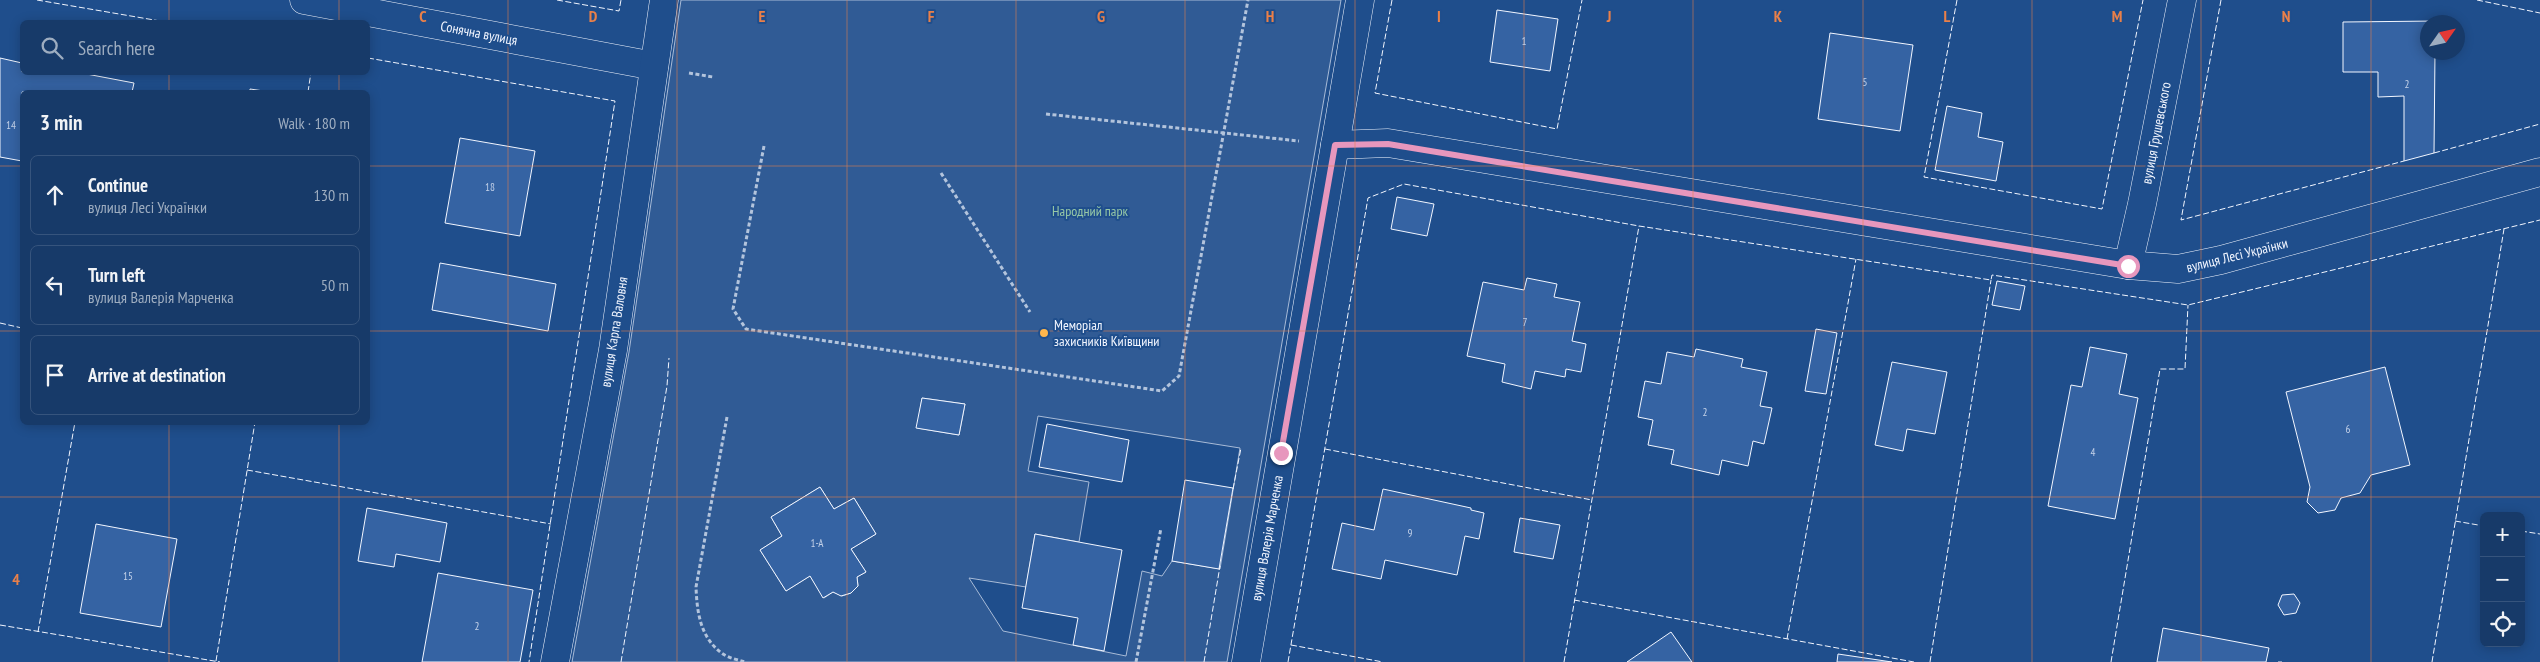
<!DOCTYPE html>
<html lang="en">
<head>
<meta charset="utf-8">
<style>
  body { margin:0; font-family:"PT Sans Narrow",sans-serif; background:#244571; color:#f1f3f6 }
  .controls { position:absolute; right:15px; bottom:15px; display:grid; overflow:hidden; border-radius:8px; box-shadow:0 2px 12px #0003 }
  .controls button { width:45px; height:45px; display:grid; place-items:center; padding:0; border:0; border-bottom:1px solid #36547d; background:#173a69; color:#f1f3f6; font:25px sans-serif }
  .compass { position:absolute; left:2420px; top:15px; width:45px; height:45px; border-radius:50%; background:#173a69; box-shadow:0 2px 12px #0003; rotate:56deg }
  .stop { position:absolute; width:15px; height:15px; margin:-11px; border:4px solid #e797bd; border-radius:50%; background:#fff }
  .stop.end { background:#e797bd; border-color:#fff; box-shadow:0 1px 5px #0008 }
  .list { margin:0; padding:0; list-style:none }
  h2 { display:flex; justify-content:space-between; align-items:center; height:65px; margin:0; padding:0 20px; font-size:21px }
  h2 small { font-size:16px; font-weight:400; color:#9eadc0 }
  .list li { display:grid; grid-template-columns:32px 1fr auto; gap:15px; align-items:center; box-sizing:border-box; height:80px; margin:0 10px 10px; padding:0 10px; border:1px solid #36547d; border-radius:8px }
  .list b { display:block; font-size:19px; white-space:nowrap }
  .list p { margin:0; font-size:16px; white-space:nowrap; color:#9eadc0 }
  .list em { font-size:16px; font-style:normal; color:#9eadc0 }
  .icon { flex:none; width:28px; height:28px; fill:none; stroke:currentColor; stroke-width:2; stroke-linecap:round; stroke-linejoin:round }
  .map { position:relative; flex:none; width:2540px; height:662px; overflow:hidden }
  .search { position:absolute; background:#173a69; box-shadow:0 2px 12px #0003; left:20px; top:20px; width:350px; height:55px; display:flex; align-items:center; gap:12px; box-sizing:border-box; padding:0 18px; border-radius:8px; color:#9eadc0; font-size:19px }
  .panel { position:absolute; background:#173a69; box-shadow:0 2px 12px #0003; left:20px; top:90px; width:350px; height:335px; border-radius:8px }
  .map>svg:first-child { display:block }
  .built { fill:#305b95; stroke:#a8bbd7; fill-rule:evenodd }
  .building { fill:#3563a3; stroke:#f2f6ff }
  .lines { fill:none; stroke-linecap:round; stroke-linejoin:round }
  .minor-casing { stroke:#f2f6ff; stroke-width:29 }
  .path { stroke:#b3c4dc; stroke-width:3; stroke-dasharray:4 2.5; stroke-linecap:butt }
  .minor { stroke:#1f4e8c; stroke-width:28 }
  .fence { stroke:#f2f6ff; stroke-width:1; stroke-dasharray:6 2.5; stroke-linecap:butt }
  .route { stroke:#e797bd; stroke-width:6 }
  .grid { fill:none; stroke:#ea8049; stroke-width:1; stroke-opacity:0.55 }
  .poi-dot { fill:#ffb74d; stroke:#1f4e8c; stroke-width:2 }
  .labels { text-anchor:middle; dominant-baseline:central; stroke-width:4; stroke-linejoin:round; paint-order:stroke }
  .number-label { font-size:11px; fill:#c3d1e8 }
  .street-label { font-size:14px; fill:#f2f6ff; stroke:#1f4e8c }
  .park-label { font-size:14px; fill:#97c8a6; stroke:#1f4e8c }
  .poi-label { font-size:14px; fill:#f2f6ff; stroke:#1f4e8c; text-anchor:start }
  .grid-label { font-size:16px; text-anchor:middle; font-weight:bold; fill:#ea8049; stroke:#1f4e8c; stroke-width:4; stroke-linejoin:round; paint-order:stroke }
</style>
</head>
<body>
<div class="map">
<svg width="2540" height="662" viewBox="0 0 2540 662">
  <rect width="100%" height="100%" fill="#1f4e8c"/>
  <path class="built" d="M681,0H1341L1227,662H572L629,352ZM922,398L965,404L959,435L917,428ZM1038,416L1240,448L1220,569L1172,561L1162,576L1142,571L1126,656L1003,631L969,578L1026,587L1035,534L1079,542L1089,482L1028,471ZM820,487L834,509L854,498L876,534L851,549L866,572L857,577L858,586L851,593L842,596L833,592L824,598L810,576L786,591L760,550L782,536L771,517Z"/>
  <g class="building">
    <polygon points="1497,10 1558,19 1550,71 1490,62"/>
    <polygon points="2436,21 2428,22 2428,52 2435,52 2434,153 2404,161 2404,96 2378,97 2378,72 2343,72 2343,22"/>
    <polygon points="1830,33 1913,45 1900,131 1818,119"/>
    <polygon points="0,58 22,63 22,72 76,72 134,83 132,92 22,92 22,161 0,157"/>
    <polygon points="250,89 271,92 250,92"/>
    <polygon points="1947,106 1982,113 1978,137 2003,142 1996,181 1935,170"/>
    <polygon points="460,138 535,151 520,236 445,223"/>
    <polygon points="1397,197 1434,204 1427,236 1391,229"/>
    <polygon points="440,263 556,284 548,331 432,310"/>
    <polygon points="1527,278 1557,284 1554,297 1580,302 1572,341 1586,344 1581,372 1566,369 1565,377 1535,371 1531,389 1502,382 1505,364 1467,356 1483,282 1524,290"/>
    <polygon points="1997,281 2025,286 2020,310 1992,305"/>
    <polygon points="1816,329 1837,333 1826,394 1805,391"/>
    <polygon points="2090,347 2127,354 2119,394 2138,398 2115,519 2048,506 2071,385 2082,387"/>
    <polygon points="1696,349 1743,359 1741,367 1767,372 1760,406 1772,408 1764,444 1753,441 1748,466 1722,460 1719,475 1671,464 1674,450 1648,445 1653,420 1638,417 1645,381 1661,384 1667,352 1694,357"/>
    <polygon points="1892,362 1947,372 1935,434 1907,429 1903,451 1875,445"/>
    <polygon points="2385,367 2410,465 2371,475 2360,493 2341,498 2335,510 2318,513 2307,502 2310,487 2286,392"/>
    <polygon points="922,398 965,404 959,435 916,428"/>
    <polygon points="1047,424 1129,440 1122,482 1039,467"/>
    <polygon points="1185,480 1233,488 1219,569 1172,561"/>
    <polygon points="820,487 834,509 854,498 876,534 851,549 866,572 857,577 858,586 851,593 841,596 833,592 823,598 810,576 786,591 760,550 782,536 771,517"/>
    <polygon points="1383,489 1471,508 1471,510 1484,513 1479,539 1465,536 1457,575 1385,560 1381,579 1332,569 1342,523 1374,530"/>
    <polygon points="367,508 447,523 440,562 396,554 394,567 358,561"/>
    <polygon points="1520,518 1560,525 1553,559 1514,552"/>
    <polygon points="96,524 177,539 161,627 80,613"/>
    <polygon points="1035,534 1122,550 1104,651 1073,645 1078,618 1022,608"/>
    <polygon points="438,573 533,590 520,662 422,662"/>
    <polygon points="2294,594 2300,603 2296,613 2284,615 2278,605 2282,595"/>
    <polygon points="2163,628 2269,648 2266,662 2157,662"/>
    <polygon points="1671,632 1692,662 1627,662"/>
    <polygon points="1838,654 1892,662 1837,662"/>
  </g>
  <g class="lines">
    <defs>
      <g id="minor">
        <polyline points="304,0 654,66"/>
        <polyline points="1335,145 1388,143 2128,265 2178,269 2221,260 2540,172"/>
        <polyline points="2128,265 2142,204 2182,0"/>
        <polyline points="555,662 613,350 664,0"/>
        <polyline points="1246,662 1360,0"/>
      </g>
    </defs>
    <use href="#minor" class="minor-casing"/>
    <g class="path">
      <polyline points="689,73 713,77"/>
      <polyline points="1046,114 1299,141"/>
      <polyline points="764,146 733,309 746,329 1162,391 1179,376 1248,0"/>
      <polyline points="941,173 1030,312"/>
      <path d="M727,417L696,587C697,612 700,638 723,654C729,658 738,660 745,662"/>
      <polyline points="1136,662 1161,528"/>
    </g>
    <use href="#minor" class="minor"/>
    <g class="fence">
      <polyline points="37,0 166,22"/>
      <polyline points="557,0 619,11 621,0"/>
      <polyline points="1392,0 1375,93 1557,129 1582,0"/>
      <polyline points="1957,0 1924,177 2102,209 2143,0"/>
      <polyline points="2221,0 2181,220 2404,161"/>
      <polyline points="2477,0 2540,13"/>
      <polyline points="368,58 615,101 529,662"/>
      <polyline points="308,92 311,72"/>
      <polyline points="2434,153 2540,124"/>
      <polyline points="0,323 22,328"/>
      <polyline points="1325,449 1592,500"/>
      <polyline points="247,470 551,524"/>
      <polyline points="1233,489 1241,448"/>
      <polyline points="2455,521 2484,526"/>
      <polyline points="2521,531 2540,534"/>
      <polyline points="1574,600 1914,662"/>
      <polyline points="0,625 220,662"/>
      <polyline points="38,632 75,422"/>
      <polyline points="1787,639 1856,259"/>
      <polyline points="1291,645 1383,662"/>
      <polyline points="216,661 255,422"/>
      <polyline points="621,662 667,386 669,358"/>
      <polyline points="1204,662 1220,566"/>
      <polyline points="1288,662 1368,198 1404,184 1639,226 1991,280 1992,275 2188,305 2540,220"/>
      <polyline points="1564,662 1639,226"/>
      <polyline points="1930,662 1991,280"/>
      <polyline points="2111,662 2160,369 2185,369 2188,305"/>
      <polyline points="2278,662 2282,662"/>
      <polyline points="2432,662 2504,229"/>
    </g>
  </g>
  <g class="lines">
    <polyline class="route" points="1281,453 1335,145 1388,144 2128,266"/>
  </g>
  <path class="grid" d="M169,0V22M339,0V22M508,0V662M677,0V662M847,0V662M1016,0V662M1185,0V662M1355,0V662M1524,0V662M1693,0V662M1863,0V662M2032,0V662M2201,0V662M2371,0V662M169,72V92M339,72V92M0,166H22M368,166H2540M0,331H22M368,331H2540M169,422V662M339,422V662M0,497H2540"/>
  <circle class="poi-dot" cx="1044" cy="333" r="5"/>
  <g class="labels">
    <g class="number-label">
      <text x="1524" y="41">1</text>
      <text x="1865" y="82">5</text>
      <text x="2407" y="84">2</text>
      <text x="11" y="125">14</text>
      <text x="490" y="187">18</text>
      <text x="1525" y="322">7</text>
      <text x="1705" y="412">2</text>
      <text x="2348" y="429">6</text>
      <text x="2093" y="452">4</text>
      <text x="1410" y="533">9</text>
      <text x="817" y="543">1-А</text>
      <text x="128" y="576">15</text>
      <text x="477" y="626">2</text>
    </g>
    <g class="street-label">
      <text transform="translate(479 33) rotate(11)">Сонячна вулиця</text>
      <text transform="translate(2156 133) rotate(-79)">вулиця Грушевського</text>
      <text transform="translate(2237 255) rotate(-14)">вулиця Лесі Українки</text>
      <text transform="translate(614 332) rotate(-81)">вулиця Карпа Валовня</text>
      <text transform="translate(1267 538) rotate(-80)">вулиця Валерія Марченка</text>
    </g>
    <g class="park-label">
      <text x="1090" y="211">Народний парк</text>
    </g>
    <g class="poi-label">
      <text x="1054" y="325">Меморіал<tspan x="1054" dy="16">захисників Київщини</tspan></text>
    </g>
  </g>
  <g class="grid-label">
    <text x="423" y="22">C</text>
    <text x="593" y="22">D</text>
    <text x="762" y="22">E</text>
    <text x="931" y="22">F</text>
    <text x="1101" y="22">G</text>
    <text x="1270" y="22">H</text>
    <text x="1439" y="22">I</text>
    <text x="1609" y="22">J</text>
    <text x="1778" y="22">K</text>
    <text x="1947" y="22">L</text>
    <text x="2117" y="22">M</text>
    <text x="2286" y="22">N</text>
    <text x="16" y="585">4</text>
  </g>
</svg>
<div class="controls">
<button>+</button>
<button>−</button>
<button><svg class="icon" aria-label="locate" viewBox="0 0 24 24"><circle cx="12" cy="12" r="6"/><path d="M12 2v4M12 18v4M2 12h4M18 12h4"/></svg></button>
</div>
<svg class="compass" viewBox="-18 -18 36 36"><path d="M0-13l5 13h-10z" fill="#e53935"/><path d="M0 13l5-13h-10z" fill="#9eadc0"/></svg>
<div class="stop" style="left:2128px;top:266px"></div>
<div class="stop end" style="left:1281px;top:453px"></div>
<div class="search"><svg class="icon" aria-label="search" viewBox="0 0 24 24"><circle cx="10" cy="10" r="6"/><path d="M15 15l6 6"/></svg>Search here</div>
<section class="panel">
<h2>3 min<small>Walk · 180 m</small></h2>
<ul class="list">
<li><svg class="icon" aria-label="ahead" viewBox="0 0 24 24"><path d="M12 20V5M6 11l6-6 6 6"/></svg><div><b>Continue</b><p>вулиця Лесі Українки</p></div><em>130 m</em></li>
<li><svg class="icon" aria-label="left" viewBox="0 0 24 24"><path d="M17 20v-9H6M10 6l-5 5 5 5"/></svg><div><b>Turn left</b><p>вулиця Валерія Марченка</p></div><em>50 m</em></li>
<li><svg class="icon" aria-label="arrive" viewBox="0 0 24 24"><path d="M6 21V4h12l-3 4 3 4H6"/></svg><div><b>Arrive at destination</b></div></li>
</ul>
</section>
</div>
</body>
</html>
